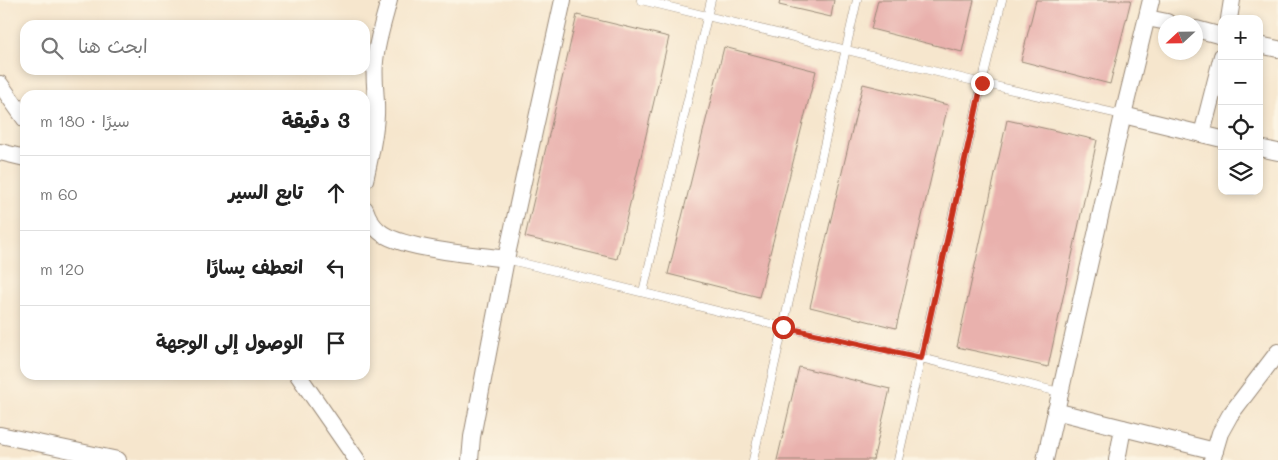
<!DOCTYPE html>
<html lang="ar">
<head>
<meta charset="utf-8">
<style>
  body { margin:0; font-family:Mali,"Playpen Sans Arabic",sans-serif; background:#f6f6f6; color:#222; direction:rtl }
  .controls { position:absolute; right:15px; top:15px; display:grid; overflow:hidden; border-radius:10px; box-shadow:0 2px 8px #0003 }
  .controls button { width:45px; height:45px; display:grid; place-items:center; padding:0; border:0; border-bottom:1px solid #e0e0e0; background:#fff; color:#222; font:25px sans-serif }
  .compass { position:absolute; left:1158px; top:15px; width:45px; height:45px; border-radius:50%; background:#fff; box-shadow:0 2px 8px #0003; rotate:248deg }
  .stop { position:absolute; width:15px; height:15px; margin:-11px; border:4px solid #c8321e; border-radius:50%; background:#fff }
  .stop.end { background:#c8321e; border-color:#fff; box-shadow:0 1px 5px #0008 }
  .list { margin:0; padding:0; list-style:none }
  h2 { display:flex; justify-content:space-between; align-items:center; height:65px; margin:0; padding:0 20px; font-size:21px }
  h2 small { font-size:16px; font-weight:400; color:#767676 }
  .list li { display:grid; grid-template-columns:32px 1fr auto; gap:15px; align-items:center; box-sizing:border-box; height:75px; padding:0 20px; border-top:1px solid #e0e0e0 }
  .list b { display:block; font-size:19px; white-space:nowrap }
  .list em { font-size:16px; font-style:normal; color:#767676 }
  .icon { flex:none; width:28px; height:28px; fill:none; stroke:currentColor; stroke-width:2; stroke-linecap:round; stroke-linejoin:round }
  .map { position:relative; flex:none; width:1278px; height:460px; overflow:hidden; direction:ltr }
  .search { position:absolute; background:#fff; box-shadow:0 2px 8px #0003; left:20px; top:20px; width:350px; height:55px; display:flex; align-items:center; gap:12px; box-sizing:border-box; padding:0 18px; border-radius:15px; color:#767676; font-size:19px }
  .panel { position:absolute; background:#fff; box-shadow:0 2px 8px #0003; left:20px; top:90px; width:350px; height:290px; border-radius:15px; direction:rtl }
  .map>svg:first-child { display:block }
  .building { fill:#e9b1ad }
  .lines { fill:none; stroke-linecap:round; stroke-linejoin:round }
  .service-casing { stroke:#988876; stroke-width:9 }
  .minor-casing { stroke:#988876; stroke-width:18 }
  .service { stroke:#fff; stroke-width:8 }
  .minor { stroke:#fff; stroke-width:16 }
  .route { stroke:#c8321e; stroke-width:6 }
</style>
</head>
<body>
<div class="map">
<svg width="1278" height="460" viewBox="0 0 1278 460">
  <rect width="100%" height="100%" fill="#fcf5e5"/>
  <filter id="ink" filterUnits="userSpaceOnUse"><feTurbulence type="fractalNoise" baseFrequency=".02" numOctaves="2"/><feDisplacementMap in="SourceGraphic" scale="10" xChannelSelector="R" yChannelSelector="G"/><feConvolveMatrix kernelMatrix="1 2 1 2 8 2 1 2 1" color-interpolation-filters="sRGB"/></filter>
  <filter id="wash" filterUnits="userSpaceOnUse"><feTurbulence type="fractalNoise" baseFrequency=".0096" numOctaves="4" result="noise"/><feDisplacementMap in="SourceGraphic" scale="20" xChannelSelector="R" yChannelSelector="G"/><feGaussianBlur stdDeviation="1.12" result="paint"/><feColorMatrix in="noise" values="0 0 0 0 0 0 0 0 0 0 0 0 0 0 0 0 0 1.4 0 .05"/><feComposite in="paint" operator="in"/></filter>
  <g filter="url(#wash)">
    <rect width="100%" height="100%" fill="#f6e6cd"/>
    <g id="blocks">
      <g class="building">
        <polygon points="780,0 834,0 831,17 779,5"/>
        <polygon points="878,0 974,0 962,52 871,29"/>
        <polygon points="1036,0 1131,0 1110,84 1021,61"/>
        <polygon points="577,15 669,37 617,259 525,237"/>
        <polygon points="724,47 816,71 759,297 668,274"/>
        <polygon points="863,84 948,105 896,328 810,307"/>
        <polygon points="1007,120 1097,140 1048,367 957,347"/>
        <polygon points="799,367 890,389 873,460 777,460"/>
      </g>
    </g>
  </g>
  <g filter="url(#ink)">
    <use href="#blocks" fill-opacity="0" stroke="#988876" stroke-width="1"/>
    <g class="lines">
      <defs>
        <g id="service">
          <polyline points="641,0 982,83 1123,115"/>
          <polyline points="506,259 783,327 921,358 1059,392"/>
          <polyline points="643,292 711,0"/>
          <polyline points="753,460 857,0"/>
          <polyline points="898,460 982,83 1002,0"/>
        </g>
        <g id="minor">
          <polyline points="1147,18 1167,22"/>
          <polyline points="1229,19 1232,0"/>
          <polyline points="1196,29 1222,36"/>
          <polyline points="1259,45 1278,49"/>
          <polyline points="0,84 25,119"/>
          <polyline points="1123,115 1222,139"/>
          <polyline points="1202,134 1222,56"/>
          <polyline points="1259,148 1278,152"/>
          <polyline points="0,152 25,158"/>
          <path d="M365,180C370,158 375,137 376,115C377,97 373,79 375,61C377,40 384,20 389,0"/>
          <path d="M365,209C368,218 372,225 379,231C399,249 477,255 506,259"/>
          <polyline points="298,375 357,460"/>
          <polyline points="1055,411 1215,451"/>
          <polyline points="0,435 118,460"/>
          <polyline points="470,460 472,437 506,259 563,0"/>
          <polyline points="1045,460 1123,115 1151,0"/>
          <polyline points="1117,460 1123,428"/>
          <polyline points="1212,460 1220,433 1230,415 1278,352"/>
        </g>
      </defs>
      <use href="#service" class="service-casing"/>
      <use href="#minor" class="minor-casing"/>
      <use href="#service" class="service"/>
      <use href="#minor" class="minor"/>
    </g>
  </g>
  <g class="lines" filter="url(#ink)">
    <polyline class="route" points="783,327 921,358 982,83"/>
  </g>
</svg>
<div class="controls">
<button>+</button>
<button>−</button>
<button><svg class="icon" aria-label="locate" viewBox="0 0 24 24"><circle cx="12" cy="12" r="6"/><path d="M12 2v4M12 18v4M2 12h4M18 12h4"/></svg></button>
<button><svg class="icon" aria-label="layers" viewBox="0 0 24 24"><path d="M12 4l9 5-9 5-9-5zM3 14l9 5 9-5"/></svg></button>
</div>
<svg class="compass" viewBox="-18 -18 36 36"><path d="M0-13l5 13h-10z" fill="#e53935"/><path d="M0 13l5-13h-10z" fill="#767676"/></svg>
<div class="stop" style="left:783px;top:327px"></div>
<div class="stop end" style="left:982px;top:83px"></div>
<div class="search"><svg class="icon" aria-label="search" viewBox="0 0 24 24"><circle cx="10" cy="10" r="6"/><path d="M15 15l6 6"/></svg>ابحث هنا</div>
<section class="panel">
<h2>3 دقيقة<small>سيرًا · 180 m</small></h2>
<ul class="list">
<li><svg class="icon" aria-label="ahead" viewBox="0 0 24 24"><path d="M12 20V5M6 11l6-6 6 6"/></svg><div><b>تابع السير</b></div><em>60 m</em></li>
<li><svg class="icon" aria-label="left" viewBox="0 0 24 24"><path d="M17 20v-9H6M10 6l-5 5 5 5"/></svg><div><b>انعطف يسارًا</b></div><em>120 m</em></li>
<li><svg class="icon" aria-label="arrive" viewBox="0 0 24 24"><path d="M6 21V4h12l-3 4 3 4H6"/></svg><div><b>الوصول إلى الوجهة</b></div></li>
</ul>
</section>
</div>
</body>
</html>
